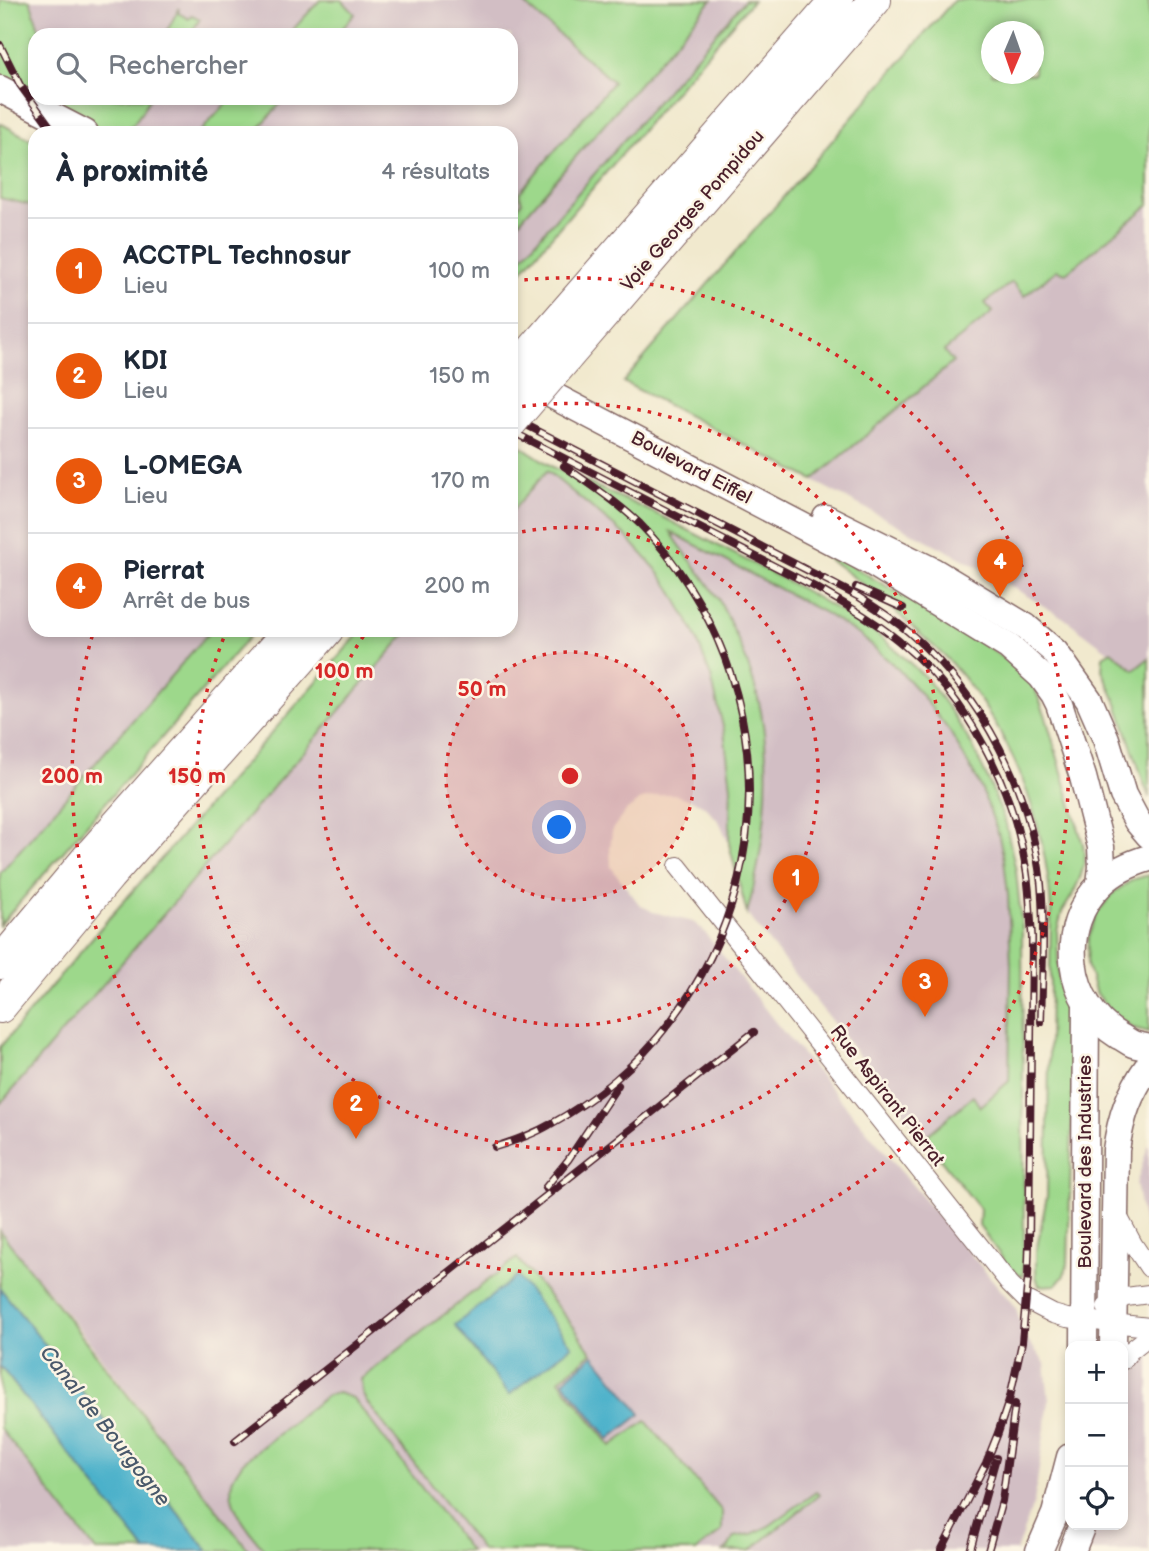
<!DOCTYPE html>
<html lang="fr">
<head>
<meta charset="utf-8">
<style>
  body { margin:0; font-family:"Balsamiq Sans",sans-serif; background:#f2f2f3; color:#1f2937 }
  .controls { position:absolute; right:21px; bottom:21px; display:grid; overflow:hidden; border-radius:14px; box-shadow:0 4px 10px #0003 }
  .controls button { width:63px; height:63px; display:grid; place-items:center; padding:0; border:0; border-bottom:2px solid #e0e1e3; background:#fff; color:#1f2937; font:35px sans-serif }
  .compass { position:absolute; left:981px; top:21px; width:63px; height:63px; border-radius:50%; background:#fff; box-shadow:0 4px 10px #0003; rotate:182deg }
  .you { position:absolute; left:560px; top:828px; width:24px; height:24px; margin:-18px; border:5px solid #fff; border-radius:50%; background:#1a73e8; box-shadow:0 0 0 10px #1a73e833 }
  .badge { display:grid; place-items:center; width:46px; height:46px; border-radius:50%; background:#ea580c; color:#fff; font-size:23px; font-weight:700 }
  .pin { position:absolute; translate:-50% -58px; filter:drop-shadow(0 2px 4px #0008) }
  .pin::after { content:''; position:absolute; top:37px; width:24px; height:21px; background:inherit; clip-path:polygon(0 0,100% 0,50% 100%) }
  .list { margin:0; padding:0; list-style:none }
  h2 { display:flex; justify-content:space-between; align-items:center; height:91px; margin:0; padding:0 28px; font-size:30px }
  h2 small { font-size:23px; font-weight:400; color:#747a83 }
  .list li { display:grid; grid-template-columns:46px 1fr auto; gap:21px; align-items:center; box-sizing:border-box; height:105px; padding:0 28px; border-top:2px solid #e0e1e3 }
  .list b { display:block; font-size:26px; white-space:nowrap }
  .list p { margin:0; font-size:23px; white-space:nowrap; color:#747a83 }
  .list em { font-size:23px; font-style:normal; color:#747a83 }
  .icon { flex:none; width:38px; height:38px; fill:none; stroke:currentColor; stroke-width:2; stroke-linecap:round; stroke-linejoin:round }
  .map { position:relative; flex:none; width:1149px; height:1551px; overflow:hidden }
  .search { position:absolute; background:#fff; box-shadow:0 4px 10px #0003; left:28px; top:28px; width:490px; height:77px; display:flex; align-items:center; gap:18px; box-sizing:border-box; padding:0 24px; border-radius:21px; color:#747a83; font-size:26px }
  .panel { position:absolute; background:#fff; box-shadow:0 4px 10px #0003; left:28px; top:126px; width:490px; height:511px; border-radius:21px }
  .map>svg:first-child { display:block }
  .industrial { fill:#d2bec4; fill-rule:evenodd }
  .green { fill:#9dd88b; stroke:#747c5b; stroke-width:2; fill-rule:evenodd }
  .water { fill:#4bb1ca; stroke:#4a687a; stroke-width:2 }
  .lines { fill:none; stroke-linecap:round; stroke-linejoin:round }
  .street-casing { stroke:#846664; stroke-width:20 }
  .primary-casing { stroke:#846664; stroke-width:29 }
  .highway-casing { stroke:#846664; stroke-width:34 }
  .street { stroke:#fff; stroke-width:18 }
  .primary { stroke:#fff; stroke-width:26 }
  .highway { stroke:#fff; stroke-width:32 }
  .rail-casing { stroke:#4a1f2b; stroke-width:8 }
  .rail { stroke:#fcf5e5; stroke-width:5; stroke-dasharray:16; stroke-linecap:butt }
  .highway-bridge-casing { stroke:#846664; stroke-width:34; stroke-linecap:butt }
  .highway-bridge { stroke:#fff; stroke-width:32 }
  .ring { fill:none; stroke:#d62828; stroke-width:3.5; stroke-dasharray:3.5 7 }
  .labels { text-anchor:middle; dominant-baseline:central; stroke-width:5; stroke-linejoin:round; paint-order:stroke }
  .street-label { font-size:19px; fill:#4a1f2b; stroke:#fcf5e5 }
  .water-label { font-size:21px; font-style:italic; fill:#4a596b; stroke:#fcf5e5 }
  .centre { fill:#d62828; stroke:#fcf5e5; stroke-width:3.5 }
  .ring-label { font-size:21px; text-anchor:middle; font-weight:bold; fill:#d62828; stroke:#fcf5e5; stroke-width:5; stroke-linejoin:round; paint-order:stroke }
</style>
</head>
<body>
<div class="map">
<svg width="1149" height="1551" viewBox="0 0 1149 1551">
  <rect width="100%" height="100%" fill="#fcf5e5"/>
  <filter id="ink" filterUnits="userSpaceOnUse"><feTurbulence type="fractalNoise" baseFrequency=".0143" numOctaves="2"/><feDisplacementMap in="SourceGraphic" scale="14" xChannelSelector="R" yChannelSelector="G"/><feConvolveMatrix kernelMatrix="1 2 1 2 8 2 1 2 1" color-interpolation-filters="sRGB"/></filter>
  <filter id="wash" filterUnits="userSpaceOnUse"><feTurbulence type="fractalNoise" baseFrequency=".00686" numOctaves="4" result="noise"/><feDisplacementMap in="SourceGraphic" scale="28" xChannelSelector="R" yChannelSelector="G"/><feGaussianBlur stdDeviation="1.57" result="paint"/><feColorMatrix in="noise" values="0 0 0 0 0 0 0 0 0 0 0 0 0 0 0 0 0 1.4 0 .05"/><feComposite in="paint" operator="in"/></filter>
  <g filter="url(#wash)">
    <rect width="100%" height="100%" fill="#f1e9ce"/>
    <g class="industrial">
      <polygon points="4,0 753,0 511,284 511,133 146,133 79,98 511,98 511,35 35,35"/>
      <path d="M976,0H1149V682L1064,618L982,569L664,403L907,119ZM992,32H1034V74H992Z"/>
      <polygon points="0,198 35,206 35,630 211,630 0,873"/>
      <polygon points="547,471 625,535 655,568 670,588 694,632 711,677 728,754 731,787 729,844 720,823 706,807 694,801 674,794 667,794 642,799 626,811 616,824 612,832 610,849 611,867 639,904 653,912 693,922 702,929 776,1023 1016,1308 1023,1334 1045,1363 1049,1401 1034,1502 1016,1551 249,1551 87,1339 0,1231 0,1104 409,630 511,630 511,512"/>
      <polygon points="670,531 823,612 861,636 898,669 919,692 950,732 980,785 998,833 1004,859 1008,893 1011,965 1009,1082 980,1209 747,914 756,880 766,798 766,752 761,712"/>
      <polygon points="1149,1144 1149,1235 1145,1230 1136,1184"/>
      <polygon points="1149,1352 1149,1551 1084,1551 1093,1525 1123,1525 1123,1393 1128,1373 1138,1358"/>
      <polygon points="0,1428 90,1543 96,1551 0,1551"/>
    </g>
    <g class="green">
      <polygon points="0,0 30,0 41,35 35,35 35,93 31,90 0,83"/>
      <polygon points="320,0 342,0 355,14 337,35 288,35"/>
      <polygon points="520,0 552,0 555,2 557,0 712,0 511,231 511,215 522,202 519,193 613,82"/>
      <polygon points="745,0 753,0 511,284 511,270"/>
      <path d="M954,0H1149V205L1066,273L1057,270L1024,296L1012,282L985,303L993,312L944,351L953,362L813,480L623,382ZM992,32H1034V74H992Z"/>
      <polygon points="179,8 178,13 189,19 192,15 200,19 190,35 165,35"/>
      <path d="M44,98H150C137,119 130,141 100,131Z"/>
      <polygon points="231,98 285,98 255,133 199,133"/>
      <polygon points="0,123 35,142 35,206 0,198"/>
      <path d="M521,446L553,467L659,515L800,588L872,630L895,649L927,679L952,713L973,747L990,784L1006,824L1016,871L1022,928L1024,1241L1023,1277L1008,1266L979,1226L980,1209L924,1138L973,1096L980,1107L1009,1081L1011,965L1008,895L1004,859L998,833L980,785L950,732L919,692L898,669L861,636L823,612L671,532C685,556 706,577 720,602C738,637 754,674 761,712C773,777 764,851 747,914L729,844L731,787L724,731L711,677L694,632L670,588L655,568L625,535L547,471L511,512V461Z"/>
      <path d="M813,543L980,641L1031,679L1045,714L1083,844L1085,862L1080,878L1072,896L1062,912L1057,931L1059,985L1066,997L1071,1012L1073,1028L1072,1118L1068,1264L1063,1277L1056,1285L1039,1286L1036,1276V1252L1047,1196L1051,909C1045,818 1012,732 951,663C940,651 927,641 916,630C883,599 851,573 812,548Z"/>
      <polygon points="211,630 255,630 0,925 0,873"/>
      <polygon points="362,630 409,630 0,1104 0,1047 103,925"/>
      <polygon points="1111,651 1134,670 1149,658 1149,798 1116,701 1102,670 1103,656"/>
      <polygon points="1149,875 1149,1032 1133,1028 1111,1012 1095,991 1087,965 1088,938 1097,913 1114,892 1134,879"/>
      <polygon points="0,1231 249,1551 208,1551 0,1288"/>
      <polygon points="517,1258 574,1327 592,1353 559,1380 611,1446 646,1421 722,1511 722,1531 696,1551 482,1551 366,1401 362,1393 361,1379"/>
      <polygon points="0,1366 146,1551 96,1551 90,1543 0,1428"/>
      <path d="M338,1393L353,1398L470,1551H265C251,1532 226,1507 232,1481C234,1474 239,1468 243,1462L327,1395Z"/>
      <polygon points="816,1492 819,1495 750,1551 724,1551 729,1547 734,1537 752,1534 769,1526"/>
    </g>
    <g class="water">
      <polygon points="517,1276 572,1346 509,1395 455,1325"/>
      <polygon points="0,1288 208,1551 146,1551 0,1366"/>
      <polygon points="594,1355 641,1414 609,1439 563,1381"/>
    </g>
  </g>
  <g filter="url(#ink)">
    <g class="lines">
      <defs>
        <g id="street">
          <polyline points="678,866 1010,1284 1026,1300 1053,1314 1067,1318 1149,1327"/>
          <polyline points="1117,1214 1133,1244 1149,1268"/>
          <polyline points="1106,1307 1126,1297 1149,1294"/>
          <polyline points="1123,1360 1130,1351 1149,1336"/>
        </g>
        <g id="primary">
          <polyline points="0,89 85,133"/>
          <polyline points="523,380 871,562 1009,647 1041,676 1054,694 1059,704 1083,777 1101,847 1102,867 1100,884"/>
          <polyline points="826,518 933,571 1026,627 1055,652 1089,700 1106,739 1123,795 1137,821 1149,835"/>
          <path d="M1149,858C1132,863 1115,870 1102,883C1056,926 1066,1004 1119,1036C1124,1038 1128,1042 1133,1044C1138,1046 1144,1046 1149,1048"/>
          <polyline points="1084,1346 1086,1005"/>
          <path d="M1113,1346L1116,1150C1121,1116 1129,1093 1149,1065"/>
          <polyline points="1039,1551 1055,1514 1070,1457"/>
          <polyline points="1072,1551 1082,1525"/>
        </g>
        <g id="highway">
          <polyline points="542,339 837,0"/>
          <polyline points="565,359 875,0"/>
          <polyline points="0,963 93,852 290,630"/>
          <polyline points="0,1007 109,876 327,630"/>
        </g>
      </defs>
      <use href="#street" class="street-casing"/>
      <use href="#primary" class="primary-casing"/>
      <use href="#highway" class="highway-casing"/>
      <use href="#street" class="street"/>
      <use href="#primary" class="primary"/>
      <use href="#highway" class="highway"/>
      <defs>
        <g id="rail">
          <polyline points="0,45 20,85 55,133"/>
          <path d="M511,417L859,597C877,609 895,620 911,634C983,697 1031,790 1041,884C1045,930 1042,977 1041,1022"/>
          <path d="M511,431L817,588C848,606 879,623 906,647C968,700 1011,783 1025,863C1030,887 1030,912 1032,937L1029,1246L1028,1276L1022,1342L1010,1397L998,1433L986,1463L941,1551"/>
          <polyline points="856,587 903,608"/>
          <path d="M495,1147C514,1141 532,1135 549,1125C744,1019 808,773 689,586C675,564 658,542 640,524C617,502 590,484 564,466"/>
          <polyline points="545,1188 568,1160 618,1085"/>
          <polyline points="235,1441 754,1032"/>
          <polyline points="970,1551 996,1458"/>
          <polyline points="988,1551 1002,1501 1015,1404"/>
        </g>
      </defs>
      <use href="#rail" class="rail-casing"/>
      <use href="#rail" class="rail"/>
      <defs>
        <g id="highway-bridge">
          <polyline points="511,375 542,339"/>
          <polyline points="511,422 565,359"/>
        </g>
      </defs>
      <use href="#highway-bridge" class="highway-bridge-casing"/>
      <use href="#highway-bridge" class="highway-bridge"/>
    </g>
  </g>
  <circle cx="570" cy="776" r="124" fill="#d62828" fill-opacity=".12"/>
  <g class="ring">
    <circle cx="570" cy="776" r="124"/>
    <path d="M512 534A249 249 0 1 1 367 631"/>
    <path d="M512 408A373 373 0 1 1 227 630"/>
    <path d="M514 281A498 498 0 1 1 94 630"/>
  </g>
  <g class="labels">
    <g class="street-label">
      <text transform="translate(693 211) rotate(-49)">Voie Georges Pompidou</text>
      <text transform="translate(691 468) rotate(28)">Boulevard Eiffel</text>
      <text transform="translate(887 1096) rotate(52)">Rue Aspirant Pierrat</text>
      <text transform="translate(1085 1162) rotate(-90)">Boulevard des Industries</text>
    </g>
    <g class="water-label">
      <text transform="translate(105 1426) rotate(52)">Canal de Bourgogne</text>
    </g>
  </g>
  <circle cx="570" cy="776" r="10" class="centre"/>
  <g class="ring-label">
    <text x="344" y="678">100 m</text>
    <text x="482" y="696">50 m</text>
    <text x="197" y="783">150 m</text>
    <text x="72" y="783">200 m</text>
  </g>
</svg>
<div class="controls">
<button>+</button>
<button>−</button>
<button><svg class="icon" aria-label="locate" viewBox="0 0 24 24"><circle cx="12" cy="12" r="6"/><path d="M12 2v4M12 18v4M2 12h4M18 12h4"/></svg></button>
</div>
<svg class="compass" viewBox="-18 -18 36 36"><path d="M0-13l5 13h-10z" fill="#e53935"/><path d="M0 13l5-13h-10z" fill="#747a83"/></svg>
<div class="you"></div>
<div class="pin badge" style="left:796px;top:913px">1</div>
<div class="pin badge" style="left:356px;top:1139px">2</div>
<div class="pin badge" style="left:925px;top:1017px">3</div>
<div class="pin badge" style="left:1000px;top:597px">4</div>
<div class="search"><svg class="icon" aria-label="search" viewBox="0 0 24 24"><circle cx="10" cy="10" r="6"/><path d="M15 15l6 6"/></svg>Rechercher</div>
<section class="panel">
<h2>À proximité<small>4 résultats</small></h2>
<ul class="list">
<li><span class="badge">1</span><div><b>ACCTPL Technosur</b><p>Lieu</p></div><em>100 m</em></li>
<li><span class="badge">2</span><div><b>KDI</b><p>Lieu</p></div><em>150 m</em></li>
<li><span class="badge">3</span><div><b>L-OMEGA</b><p>Lieu</p></div><em>170 m</em></li>
<li><span class="badge">4</span><div><b>Pierrat</b><p>Arrêt de bus</p></div><em>200 m</em></li>
</ul>
</section>
</div>
</body>
</html>
